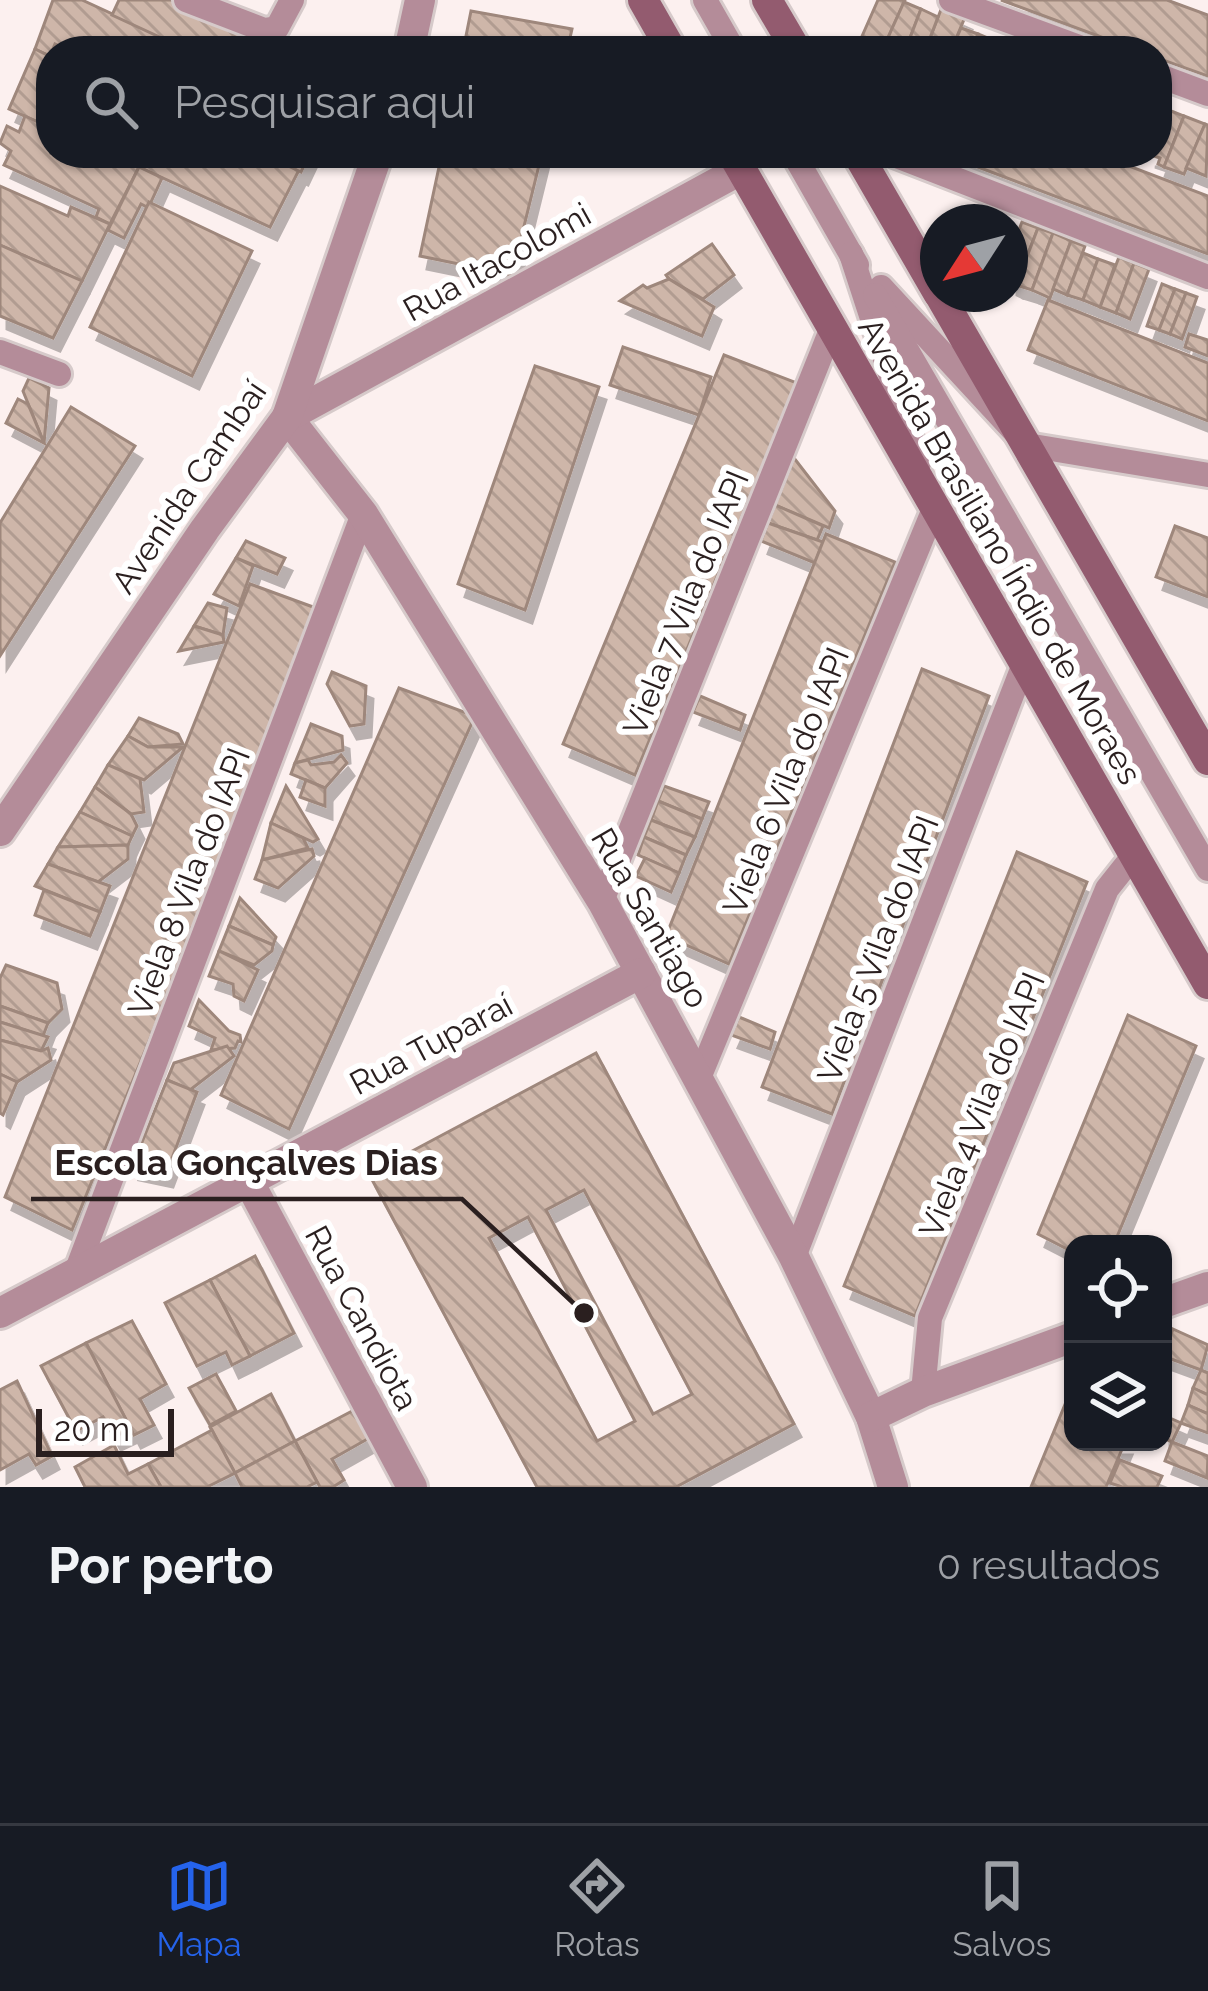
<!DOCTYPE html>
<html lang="pt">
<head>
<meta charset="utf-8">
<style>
  body { margin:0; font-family:Raleway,sans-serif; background:#242831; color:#f1f3f6 }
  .controls { position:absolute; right:36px; bottom:36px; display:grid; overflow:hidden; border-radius:24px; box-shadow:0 3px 9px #0004 }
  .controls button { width:108px; height:108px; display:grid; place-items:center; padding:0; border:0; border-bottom:3px solid #363941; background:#171b24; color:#f1f3f6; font:60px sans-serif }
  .compass { position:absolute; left:920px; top:204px; width:108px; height:108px; border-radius:50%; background:#171b24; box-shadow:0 3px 9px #0004; rotate:234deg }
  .scale { position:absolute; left:36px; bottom:30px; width:138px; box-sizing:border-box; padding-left:12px; border:6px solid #2a1f1f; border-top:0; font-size:33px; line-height:42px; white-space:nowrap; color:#2a1f1f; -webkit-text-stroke:9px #fff; paint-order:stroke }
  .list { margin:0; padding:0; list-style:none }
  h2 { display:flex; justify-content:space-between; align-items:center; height:156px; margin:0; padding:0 48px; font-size:51px }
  h2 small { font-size:39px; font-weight:400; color:#9ea1a6 }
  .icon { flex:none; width:66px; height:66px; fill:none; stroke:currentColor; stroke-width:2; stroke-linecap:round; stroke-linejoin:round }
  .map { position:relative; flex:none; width:1208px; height:1487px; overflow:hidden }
  .search { position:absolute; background:#171b24; box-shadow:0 3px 9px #0004; left:36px; right:36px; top:36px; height:132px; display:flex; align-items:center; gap:30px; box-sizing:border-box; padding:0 42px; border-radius:48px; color:#9ea1a6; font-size:45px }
  .sheet { height:336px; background:#171b24 }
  nav { display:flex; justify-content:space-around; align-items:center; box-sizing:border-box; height:168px; border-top:3px solid #363941; background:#171b24; font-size:33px; color:#9ea1a6 }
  nav a { display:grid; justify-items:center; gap:6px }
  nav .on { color:#2563eb }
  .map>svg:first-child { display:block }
  .building { fill:url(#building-back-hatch); stroke:#9e877b; stroke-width:3; fill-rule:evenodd; filter:url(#shadow) }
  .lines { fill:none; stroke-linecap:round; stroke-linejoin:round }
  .service-casing { stroke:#d6caca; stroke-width:30 }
  .minor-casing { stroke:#d6caca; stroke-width:36 }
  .secondary-casing { stroke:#d6caca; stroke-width:36 }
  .service { stroke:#b48c99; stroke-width:24 }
  .minor { stroke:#b48c99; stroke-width:30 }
  .secondary { stroke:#935b6f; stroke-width:30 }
  .labels { text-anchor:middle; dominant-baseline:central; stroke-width:12; stroke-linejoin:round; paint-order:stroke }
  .street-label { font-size:33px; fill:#2a1f1f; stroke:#fff }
  .leader { fill:none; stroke:#2a1f1f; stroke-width:4.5 }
  .callout-dot { fill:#2a1f1f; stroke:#fff; stroke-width:4.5 }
  .callout-label { font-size:36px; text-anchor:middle; font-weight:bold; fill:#2a1f1f; stroke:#fff; stroke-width:12; stroke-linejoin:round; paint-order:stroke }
</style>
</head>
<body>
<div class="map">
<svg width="1208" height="1487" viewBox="0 0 1208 1487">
  <defs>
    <pattern id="building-back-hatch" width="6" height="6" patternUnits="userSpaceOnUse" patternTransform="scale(3)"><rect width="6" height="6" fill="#ceb6a9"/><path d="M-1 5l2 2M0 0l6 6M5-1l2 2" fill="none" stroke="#b19c91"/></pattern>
    <filter id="shadow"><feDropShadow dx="7" dy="13" stdDeviation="0" flood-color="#0004"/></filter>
  </defs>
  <rect width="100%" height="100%" fill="#fcf0ef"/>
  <g class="building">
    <polygon points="53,0 82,0 160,36 152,51 71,51 55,44 50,56 35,49"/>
    <polygon points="119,0 171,0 281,51 190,51 112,15"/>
    <polygon points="878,0 905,0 882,51 859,43"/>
    <polygon points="1001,0 1167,0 1208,15 1208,76 1157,58 1157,51 1139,51"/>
    <polygon points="904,2 921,9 905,51 882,51"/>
    <polygon points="942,7 965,17 951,51 925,51"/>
    <polygon points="921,9 938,17 925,51 905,51"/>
    <polygon points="471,11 572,29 567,51 463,51"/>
    <polygon points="961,28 978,34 971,51 951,51"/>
    <polygon points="978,34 995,41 991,51 971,51"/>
    <polygon points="35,49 51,57 51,128 9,109"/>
    <polygon points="1166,109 1184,116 1164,167 1158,164 1160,158 1148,154 1157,153 1157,132"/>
    <polygon points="25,116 51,128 51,153 106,153 139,167 110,224 96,217 99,209 4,165 11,151 0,143 7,126 19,132"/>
    <polygon points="1184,116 1205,124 1184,174 1164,167"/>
    <polygon points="1205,124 1208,125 1206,176 1186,168"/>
    <polygon points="146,153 261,153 299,170 270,227 139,167"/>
    <polygon points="261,153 310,153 301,172"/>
    <polygon points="442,153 542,153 512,275 420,256"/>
    <polygon points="941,153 1095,153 1208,196 1208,254"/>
    <polygon points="139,167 162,178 151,202 147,207 141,204 124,238 108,230"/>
    <polygon points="0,186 68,216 71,207 110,224 82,281 0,245"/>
    <polygon points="149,202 252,251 192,376 90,327"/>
    <polygon points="1022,222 1038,228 1016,285 1010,282 1010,253"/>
    <polygon points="1038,228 1053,233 1032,290 1016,285"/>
    <polygon points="1053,233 1071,241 1050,298 1032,290"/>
    <polygon points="1071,241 1085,246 1067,295 1053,289"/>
    <polygon points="712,244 734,275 703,299 669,279 666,275"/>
    <polygon points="0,245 82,281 53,338 0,316"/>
    <polygon points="1083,253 1098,259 1083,300 1067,295"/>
    <polygon points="1119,257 1134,263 1116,313 1100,307"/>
    <polygon points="1098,259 1115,265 1100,307 1083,300"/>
    <polygon points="1134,263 1149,269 1130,319 1116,313"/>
    <polygon points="669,279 714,307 702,336 620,301 643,285 647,288"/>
    <polygon points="1162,284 1175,289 1159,330 1147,326"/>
    <polygon points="1175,289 1186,293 1170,334 1159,330"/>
    <polygon points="1186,293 1197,297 1182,339 1170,334"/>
    <polygon points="1048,300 1208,363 1208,421 1028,350"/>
    <polygon points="1189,334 1208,340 1208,356 1185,347"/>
    <polygon points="623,347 711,377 699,415 610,385"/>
    <polygon points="724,355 797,383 635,775 563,744"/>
    <polygon points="535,366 599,387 525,610 458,584"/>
    <polygon points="29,378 49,388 44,443 23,391"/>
    <polygon points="18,399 28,404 44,443 6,423"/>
    <polygon points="71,407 135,446 0,656 0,523"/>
    <polygon points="794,458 835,511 829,528 775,505"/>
    <polygon points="775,505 823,526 817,540 768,523"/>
    <polygon points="768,523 823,542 815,563 761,541"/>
    <polygon points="1175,526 1208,538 1208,597 1156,577"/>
    <polygon points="826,534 895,562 729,964 666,936"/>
    <polygon points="246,541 285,558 277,574 236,558"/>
    <polygon points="236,558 253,566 239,606 214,594"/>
    <polygon points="250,584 324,611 72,1230 5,1197"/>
    <polygon points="208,603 227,608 223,635 194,626"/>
    <polygon points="194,626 223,635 224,642 179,651"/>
    <polygon points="922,669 989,696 832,1114 762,1087"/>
    <polygon points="332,672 366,686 364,724 350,726 327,684"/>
    <polygon points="399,688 475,716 289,1129 221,1095"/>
    <polygon points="700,696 745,715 740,730 693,712"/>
    <polygon points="139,718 178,734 183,744 148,747 128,736"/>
    <polygon points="311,724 342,736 343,750 295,763"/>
    <polygon points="128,736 148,747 183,747 144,780 108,765"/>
    <polygon points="341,755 347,763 325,788 291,774 295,763 308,760 311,765 334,762"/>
    <polygon points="108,765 140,779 144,812 131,814 95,787"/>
    <polygon points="306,780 325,788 325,806 300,797"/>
    <polygon points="286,786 318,839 313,842 271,823"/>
    <polygon points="664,786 709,802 702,819 658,801"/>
    <polygon points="95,787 131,814 137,826 132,836 80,812"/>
    <polygon points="658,801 702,819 695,837 651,820"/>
    <polygon points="80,812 132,836 128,845 58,847"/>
    <polygon points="651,820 695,837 686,855 644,837"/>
    <polygon points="271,823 303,838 308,848 262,860"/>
    <polygon points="644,837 686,855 679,873 638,855"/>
    <polygon points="128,845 128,859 98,882 48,864 58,847"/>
    <polygon points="312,849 314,856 278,888 255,879 262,860"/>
    <polygon points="1017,852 1087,882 915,1316 844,1286"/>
    <polygon points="645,858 679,873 671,892 636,876"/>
    <polygon points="48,864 110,886 100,912 35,886"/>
    <polygon points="44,890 100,912 90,936 35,915"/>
    <polygon points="240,898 276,937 273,945 229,926"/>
    <polygon points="229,926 273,945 272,951 254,965 219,951"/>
    <polygon points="219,951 258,970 244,1001 234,996 233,984 209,976"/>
    <polygon points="6,965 57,983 62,1009 48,1023 0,1006 0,978"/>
    <polygon points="199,1000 229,1031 240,1035 241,1042 238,1041 235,1048 211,1050 215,1038 189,1026"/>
    <polygon points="0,1006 48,1023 43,1036 0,1022"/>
    <polygon points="1128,1015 1196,1046 1114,1244 1073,1244 1073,1252 1038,1234"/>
    <polygon points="739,1017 775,1032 770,1049 731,1035"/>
    <polygon points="0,1022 48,1037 41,1051 0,1040"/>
    <polygon points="0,1040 41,1051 48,1048 51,1060 17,1082 0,1074"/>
    <polygon points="227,1046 234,1056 190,1090 167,1080 174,1063"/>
    <path d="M596,1053L794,1424L676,1487H537L369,1174ZM584,1190L692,1394L653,1414L546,1210ZM528,1217L635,1421L597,1441L489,1238Z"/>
    <polygon points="0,1074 17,1082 3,1115 0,1113"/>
    <polygon points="167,1080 197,1092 166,1174 132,1167"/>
    <polygon points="255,1256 294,1333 250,1356 210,1280"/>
    <polygon points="210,1280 250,1356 232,1365 226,1352 197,1366 165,1303"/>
    <polygon points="132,1321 166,1384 140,1399 154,1425 134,1435 86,1343"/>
    <polygon points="1173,1329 1208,1345 1201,1370 1163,1356"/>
    <polygon points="86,1343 131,1429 114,1437 103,1417 76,1431 41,1366"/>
    <polygon points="1201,1370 1208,1373 1208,1395 1193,1388"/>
    <polygon points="216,1374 236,1411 210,1425 189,1388"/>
    <polygon points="17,1381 52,1456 36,1465 29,1454 0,1470 0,1390"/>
    <polygon points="1073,1385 1073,1442 1125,1442 1106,1487 1031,1487"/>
    <polygon points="1193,1388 1208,1395 1208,1414 1188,1405"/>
    <polygon points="271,1394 295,1441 235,1473 210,1427"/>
    <polygon points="1188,1405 1208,1414 1208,1433 1181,1423"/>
    <polygon points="356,1409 371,1437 332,1459 344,1480 333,1487 320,1487 295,1441"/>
    <polygon points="1163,1415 1181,1423 1172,1442 1163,1438"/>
    <polygon points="212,1430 235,1473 207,1487 161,1487 148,1464"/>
    <polygon points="295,1441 317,1482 307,1487 242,1487 235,1473"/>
    <polygon points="1172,1442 1208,1456 1207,1478 1165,1461"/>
    <polygon points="114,1445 128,1474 148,1464 161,1487 85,1487 75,1467"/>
    <polygon points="1120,1460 1162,1476 1157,1487 1122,1487 1110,1483"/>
  </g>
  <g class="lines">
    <defs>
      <g id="service">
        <polyline points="186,0 264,30 277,28 292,0"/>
        <polyline points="705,0 734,51"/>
        <polyline points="951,0 1090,51"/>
        <polyline points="1157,75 1208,94"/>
        <polyline points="793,153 857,265"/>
        <polyline points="889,153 1208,277"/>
        <polyline points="851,254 919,463"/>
        <polyline points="881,287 1027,445 1208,475"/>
        <polyline points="875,295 1208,869"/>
        <polyline points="0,352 59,374"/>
        <polyline points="602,901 831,330"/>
        <polyline points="699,1078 934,509 930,496"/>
        <polyline points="794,1257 1024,664"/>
        <polyline points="76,1272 363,514"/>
        <polyline points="923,1392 930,1318 1107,889 1134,855"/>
      </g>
      <g id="minor">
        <polyline points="409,51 420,0"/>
        <polyline points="287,417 363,514 602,901 794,1257 871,1417 893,1487"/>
        <polyline points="287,417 742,169"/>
        <polyline points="0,831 205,529 287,417 378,153"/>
        <polyline points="249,1182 412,1487"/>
        <polyline points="1163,1303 1208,1287"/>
        <polyline points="0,1313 641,973"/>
        <polyline points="871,1417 923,1392 1073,1337"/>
      </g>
      <g id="secondary">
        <polyline points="643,0 672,51"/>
        <polyline points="767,0 797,51"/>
        <polyline points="732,153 1208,984"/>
        <polyline points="857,153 938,293"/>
        <polyline points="939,294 1208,760"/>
      </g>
    </defs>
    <use href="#service" class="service-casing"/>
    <use href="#minor" class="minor-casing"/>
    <use href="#secondary" class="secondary-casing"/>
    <use href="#service" class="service"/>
    <use href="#minor" class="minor"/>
    <use href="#secondary" class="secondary"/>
  </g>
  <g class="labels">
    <g class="street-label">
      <text transform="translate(497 262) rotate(-29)">Rua Itacolomi</text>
      <text transform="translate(189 487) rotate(-56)">Avenida Cambaí</text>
      <text transform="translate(1000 551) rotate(60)">Avenida Brasiliano Índio de Moraes</text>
      <text transform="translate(686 603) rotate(-68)">Viela 7 Vila do IAPI</text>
      <text transform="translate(786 781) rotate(-68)">Viela 6 Vila do IAPI</text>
      <text transform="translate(189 882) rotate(-69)">Viela 8 Vila do IAPI</text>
      <text transform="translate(650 918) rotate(60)">Rua Santiago</text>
      <text transform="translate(878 949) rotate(-69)">Viela 5 Vila do IAPI</text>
      <text transform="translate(431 1044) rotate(-28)">Rua Tuparaí</text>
      <text transform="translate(982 1105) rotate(-68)">Viela 4 Vila do IAPI</text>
      <text transform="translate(362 1318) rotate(62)">Rua Candiota</text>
    </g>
  </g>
  <path class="leader" d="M584 1313L462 1199H31"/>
  <circle class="callout-dot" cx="584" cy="1313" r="12"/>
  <g class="callout-label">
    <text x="246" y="1175">Escola Gonçalves Dias</text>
  </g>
</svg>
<div class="controls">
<button><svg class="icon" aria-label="locate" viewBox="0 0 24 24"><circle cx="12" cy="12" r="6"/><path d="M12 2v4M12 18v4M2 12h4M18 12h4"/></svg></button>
<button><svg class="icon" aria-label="layers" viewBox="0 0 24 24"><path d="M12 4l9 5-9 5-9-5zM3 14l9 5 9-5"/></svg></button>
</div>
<svg class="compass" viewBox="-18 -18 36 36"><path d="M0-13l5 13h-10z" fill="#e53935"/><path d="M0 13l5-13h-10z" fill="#9ea1a6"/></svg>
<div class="scale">20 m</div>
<div class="search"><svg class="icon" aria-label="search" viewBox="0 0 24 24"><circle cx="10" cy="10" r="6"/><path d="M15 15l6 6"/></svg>Pesquisar aqui</div>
</div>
<section class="sheet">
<h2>Por perto<small>0 resultados</small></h2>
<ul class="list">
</ul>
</section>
<nav>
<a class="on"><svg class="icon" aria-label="map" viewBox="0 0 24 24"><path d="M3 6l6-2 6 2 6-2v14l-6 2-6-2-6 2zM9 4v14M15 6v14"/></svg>Mapa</a>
<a><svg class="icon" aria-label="directions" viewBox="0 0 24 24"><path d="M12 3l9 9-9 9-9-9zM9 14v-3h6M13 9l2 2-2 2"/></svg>Rotas</a>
<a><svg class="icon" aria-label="saved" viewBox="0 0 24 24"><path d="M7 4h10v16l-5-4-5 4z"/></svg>Salvos</a>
</nav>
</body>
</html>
